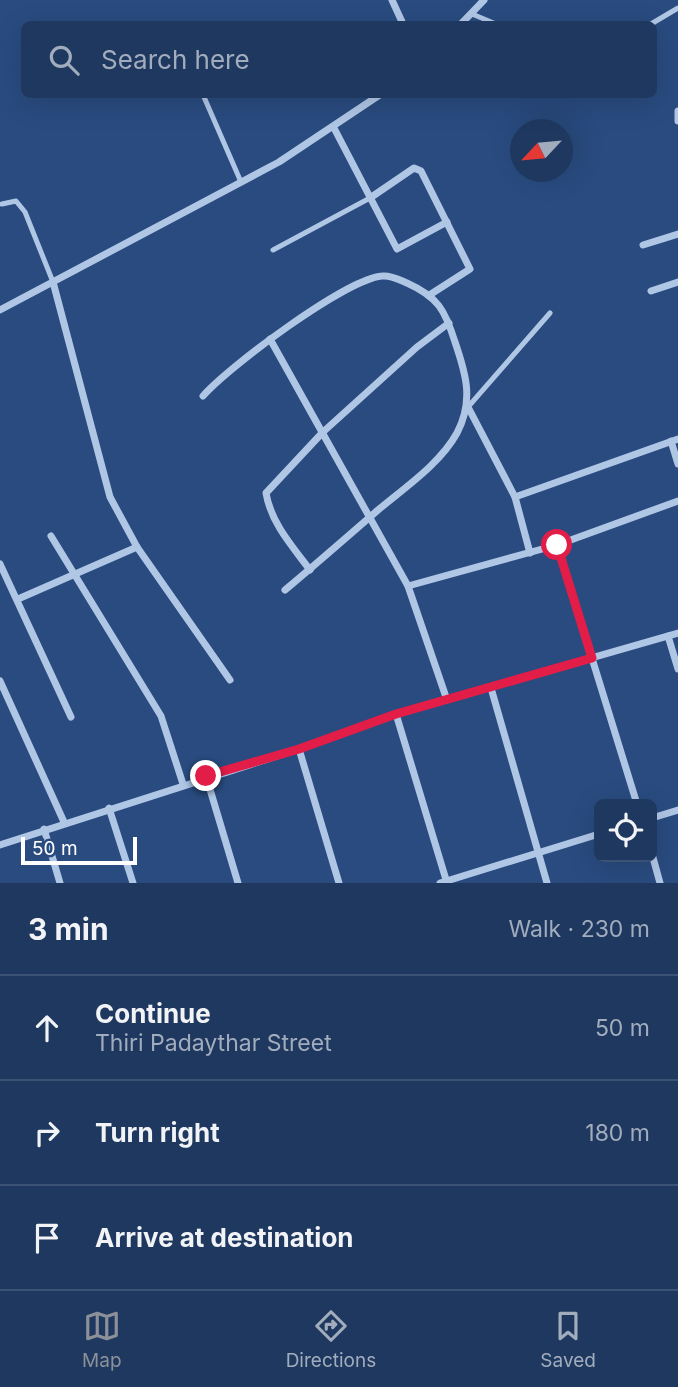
<!DOCTYPE html>
<html lang="en">
<head>
<meta charset="utf-8">
<style>
  body { margin:0; font-family:Inter,sans-serif; background:#273f65; color:#f1f3f6 }
  .controls { position:absolute; right:21px; bottom:21px; display:grid; overflow:hidden; border-radius:10px; box-shadow:0 7px 28px #0002 }
  .controls button { width:63px; height:63px; display:grid; place-items:center; padding:0; border:0; border-bottom:2px solid #3c5274; background:#1f385f; color:#f1f3f6; font:35px sans-serif }
  .compass { position:absolute; left:510px; top:119px; width:63px; height:63px; border-radius:50%; background:#1f385f; box-shadow:0 7px 28px #0002; rotate:244deg }
  .scale { position:absolute; left:21px; bottom:18px; width:116px; box-sizing:border-box; padding-left:7px; border:4px solid #fff; border-top:0; font-size:19px; line-height:24px; white-space:nowrap; color:#fff; -webkit-text-stroke:5px #294b7f; paint-order:stroke }
  .stop { position:absolute; width:21px; height:21px; margin:-16px; border:5px solid #e11d48; border-radius:50%; background:#fff }
  .stop.end { background:#e11d48; border-color:#fff; box-shadow:0 2px 7px #0008 }
  .list { margin:0; padding:0; list-style:none }
  h2 { display:flex; justify-content:space-between; align-items:center; height:91px; margin:0; padding:0 28px; font-size:30px }
  h2 small { font-size:23px; font-weight:400; color:#a1acbd }
  .list li { display:grid; grid-template-columns:46px 1fr auto; gap:21px; align-items:center; box-sizing:border-box; height:105px; padding:0 28px; border-top:2px solid #3c5274 }
  .list b { display:block; font-size:26px; white-space:nowrap }
  .list p { margin:0; font-size:23px; white-space:nowrap; color:#a1acbd }
  .list em { font-size:23px; font-style:normal; color:#a1acbd }
  .icon { flex:none; width:38px; height:38px; fill:none; stroke:currentColor; stroke-width:2; stroke-linecap:round; stroke-linejoin:round }
  .map { position:relative; flex:none; width:678px; height:883px; overflow:hidden }
  .search { position:absolute; background:#1f385f; box-shadow:0 7px 28px #0002; left:21px; right:21px; top:21px; height:77px; display:flex; align-items:center; gap:18px; box-sizing:border-box; padding:0 24px; border-radius:10px; color:#a1acbd; font-size:26px }
  .sheet { height:406px; background:#1f385f }
  nav { display:flex; justify-content:space-around; align-items:center; box-sizing:border-box; height:98px; border-top:2px solid #3c5274; background:#1f385f; font-size:19px; color:#a1acbd }
  nav a { display:grid; justify-items:center; gap:4px }
  nav .on { color:#8c9099 }
  .map>svg:first-child { display:block }
  .lines { fill:none; stroke-linecap:round; stroke-linejoin:round }
  .lane { stroke:#b0c6e5; stroke-width:5 }
  .street { stroke:#b0c6e5; stroke-width:7 }
  .route { stroke:#e11d48; stroke-width:9 }
</style>
</head>
<body>
<div class="map">
<svg width="678" height="883" viewBox="0 0 678 883">
  <rect width="100%" height="100%" fill="#294b7f"/>
  <g class="lines">
    <g class="lane">
      <polyline points="472,14 496,24"/>
      <polyline points="651,24 678,8"/>
      <polyline points="204,97 241,182"/>
      <polyline points="2,204 16,201 25,212 53,282"/>
      <polyline points="273,250 370,198"/>
      <polyline points="468,407 550,313"/>
    </g>
    <g class="street">
      <polyline points="392,0 403,24"/>
      <polyline points="461,24 484,0"/>
      <polyline points="678,111 678,121"/>
      <polyline points="334,128 397,249 447,222"/>
      <polyline points="370,198 414,168 421,171 470,269 431,294"/>
      <polyline points="643,245 678,234"/>
      <polyline points="53,282 110,497 137,547 230,680"/>
      <polyline points="651,291 678,282"/>
      <polyline points="0,310 279,162 381,94"/>
      <polyline points="270,339 408,586 447,700"/>
      <path d="M203,396C228,367 346,279 382,276C391,275 400,280 407,283C438,297 445,310 455,342C466,374 474,401 457,433C440,464 404,488 378,510C347,537 316,564 285,590"/>
      <polyline points="468,407 515,497 530,553"/>
      <polyline points="671,441 678,464"/>
      <polyline points="515,497 678,439"/>
      <polyline points="51,536 161,716 183,784"/>
      <polyline points="557,545 637,804"/>
      <polyline points="0,564 71,717"/>
      <path d="M310,570C292,546 271,523 266,493L323,432L417,347L449,323"/>
      <polyline points="408,586 557,545 678,501"/>
      <polyline points="18,599 137,547"/>
      <polyline points="668,636 678,669"/>
      <polyline points="0,681 64,822"/>
      <polyline points="491,688 547,883"/>
      <polyline points="396,714 447,883"/>
      <polyline points="299,749 339,883"/>
      <polyline points="206,776 238,883"/>
      <polyline points="109,808 133,883"/>
      <polyline points="652,818 678,810"/>
      <polyline points="44,829 60,883"/>
      <polyline points="0,845 299,749 396,714 678,633"/>
      <polyline points="652,854 660,883"/>
      <polyline points="440,883 599,834"/>
    </g>
  </g>
  <g class="lines">
    <polyline class="route" points="206,776 299,749 396,714 592,658 557,545"/>
  </g>
</svg>
<div class="controls">
<button><svg class="icon" aria-label="locate" viewBox="0 0 24 24"><circle cx="12" cy="12" r="6"/><path d="M12 2v4M12 18v4M2 12h4M18 12h4"/></svg></button>
</div>
<svg class="compass" viewBox="-18 -18 36 36"><path d="M0-13l5 13h-10z" fill="#e53935"/><path d="M0 13l5-13h-10z" fill="#a1acbd"/></svg>
<div class="scale">50 m</div>
<div class="stop" style="left:557px;top:545px"></div>
<div class="stop end" style="left:206px;top:776px"></div>
<div class="search"><svg class="icon" aria-label="search" viewBox="0 0 24 24"><circle cx="10" cy="10" r="6"/><path d="M15 15l6 6"/></svg>Search here</div>
</div>
<section class="sheet">
<h2>3 min<small>Walk · 230 m</small></h2>
<ul class="list">
<li><svg class="icon" aria-label="ahead" viewBox="0 0 24 24"><path d="M12 20V5M6 11l6-6 6 6"/></svg><div><b>Continue</b><p>Thiri Padaythar Street</p></div><em>50 m</em></li>
<li><svg class="icon" aria-label="right" viewBox="0 0 24 24"><path d="M7 20v-9h11M14 6l5 5-5 5"/></svg><div><b>Turn right</b></div><em>180 m</em></li>
<li><svg class="icon" aria-label="arrive" viewBox="0 0 24 24"><path d="M6 21V4h12l-3 4 3 4H6"/></svg><div><b>Arrive at destination</b></div></li>
</ul>
</section>
<nav>
<a class="on"><svg class="icon" aria-label="map" viewBox="0 0 24 24"><path d="M3 6l6-2 6 2 6-2v14l-6 2-6-2-6 2zM9 4v14M15 6v14"/></svg>Map</a>
<a><svg class="icon" aria-label="directions" viewBox="0 0 24 24"><path d="M12 3l9 9-9 9-9-9zM9 14v-3h6M13 9l2 2-2 2"/></svg>Directions</a>
<a><svg class="icon" aria-label="saved" viewBox="0 0 24 24"><path d="M7 4h10v16l-5-4-5 4z"/></svg>Saved</a>
</nav>
</body>
</html>
